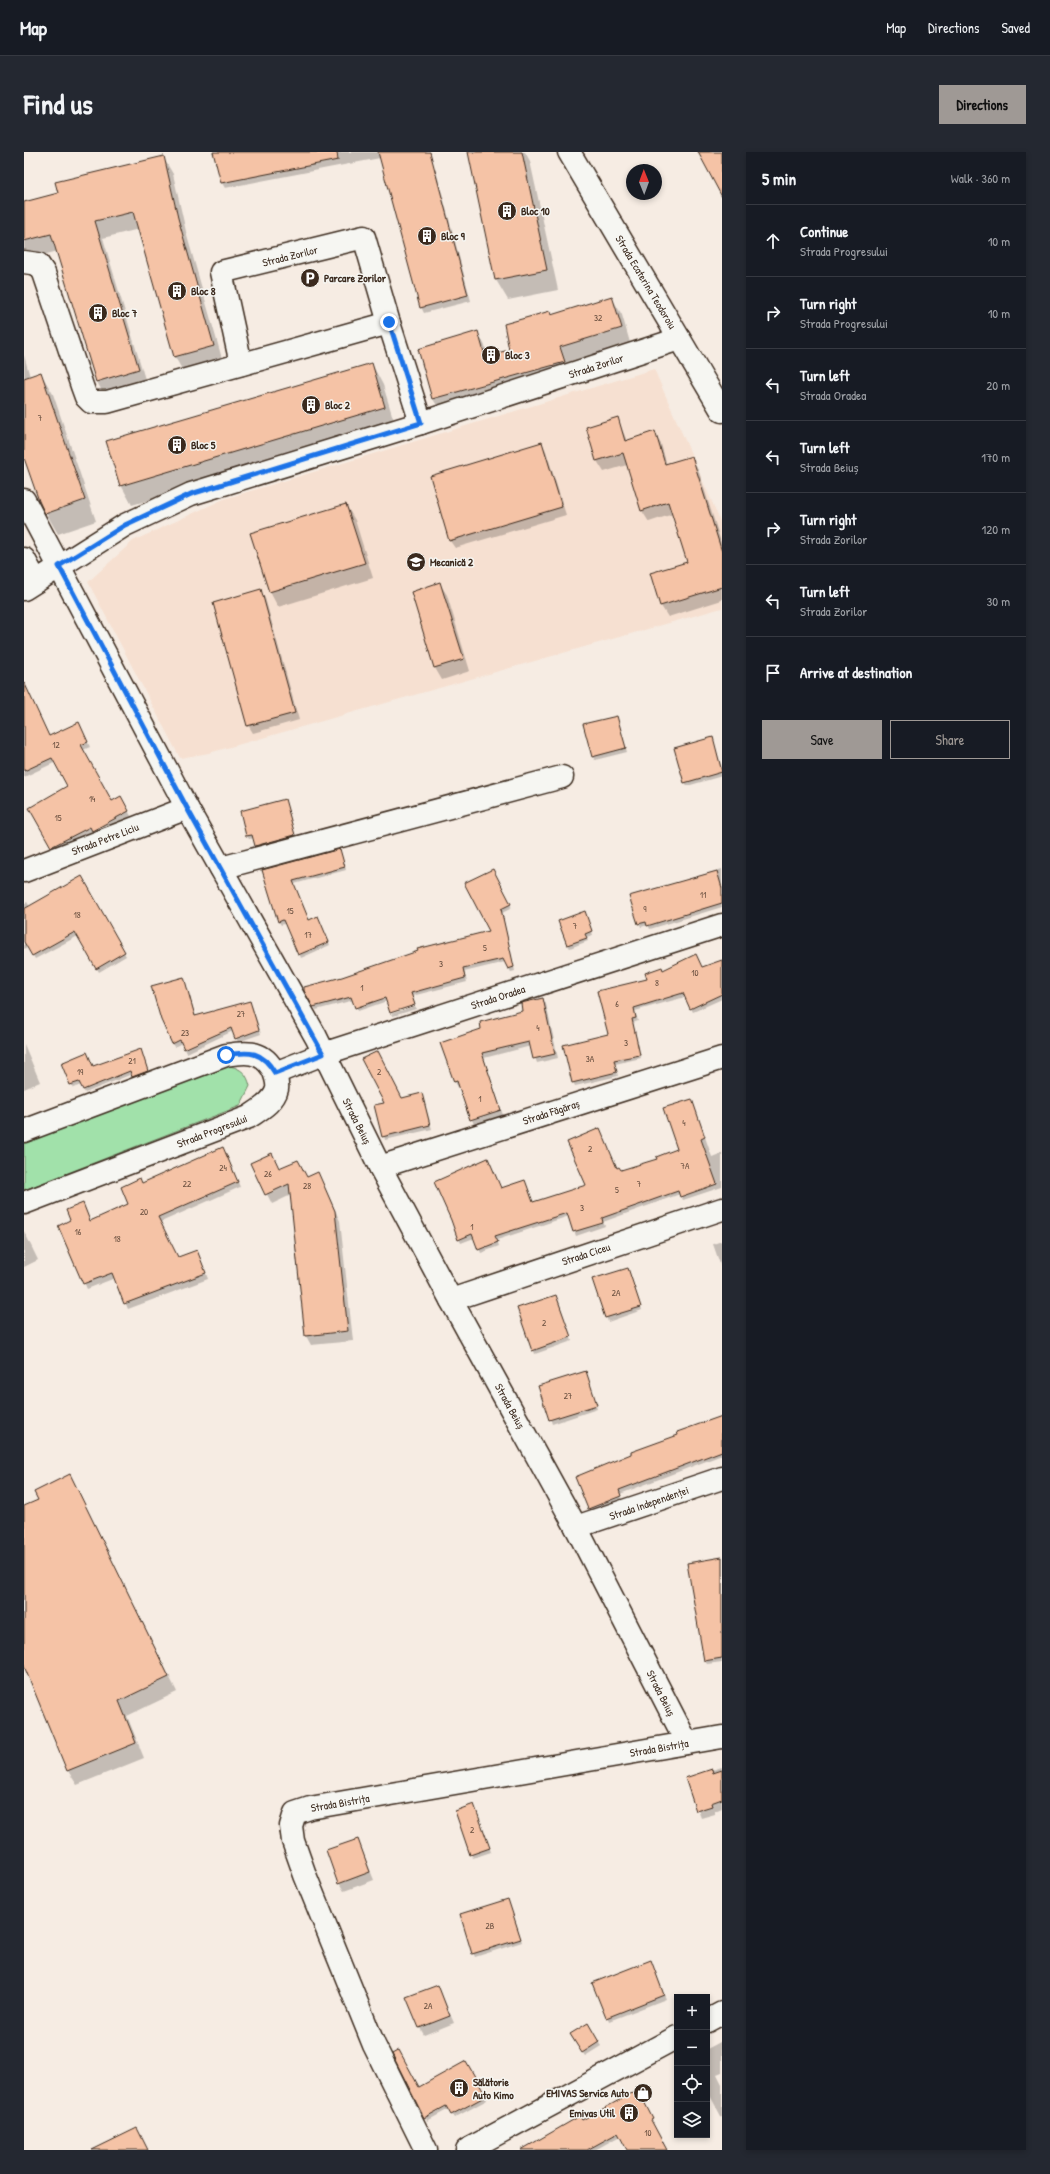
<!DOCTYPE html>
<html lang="en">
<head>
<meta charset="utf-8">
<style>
  body { margin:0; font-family:"Patrick Hand",sans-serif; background:#242831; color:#f1f3f6 }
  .controls { position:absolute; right:12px; bottom:12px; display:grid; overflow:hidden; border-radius:0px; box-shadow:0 2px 6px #0003 }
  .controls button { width:36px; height:36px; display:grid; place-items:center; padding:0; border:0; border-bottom:1px solid #363941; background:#171b24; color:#f1f3f6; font:20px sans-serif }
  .compass { position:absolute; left:602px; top:12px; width:36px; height:36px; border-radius:50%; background:#171b24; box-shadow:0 2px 6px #0003; rotate:359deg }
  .stop { position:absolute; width:12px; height:12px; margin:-9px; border:3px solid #1a73e8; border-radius:50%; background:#fff }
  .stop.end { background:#1a73e8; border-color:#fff; box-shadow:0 1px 4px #0008 }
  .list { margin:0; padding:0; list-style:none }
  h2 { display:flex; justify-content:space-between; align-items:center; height:52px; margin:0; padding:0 16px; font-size:17px }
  h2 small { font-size:13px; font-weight:400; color:#9ea1a6 }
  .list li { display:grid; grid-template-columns:26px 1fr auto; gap:12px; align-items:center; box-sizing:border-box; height:72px; padding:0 16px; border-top:1px solid #363941 }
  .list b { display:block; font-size:15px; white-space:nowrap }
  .list p { margin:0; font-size:13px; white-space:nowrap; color:#9ea1a6 }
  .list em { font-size:13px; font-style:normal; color:#9ea1a6 }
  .actions { display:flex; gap:8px; padding:12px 16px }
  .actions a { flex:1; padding:9px 0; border:1px solid #9f9995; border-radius:0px; text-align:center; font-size:14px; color:#9f9995 }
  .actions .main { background:#9f9995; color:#111 }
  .icon { flex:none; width:22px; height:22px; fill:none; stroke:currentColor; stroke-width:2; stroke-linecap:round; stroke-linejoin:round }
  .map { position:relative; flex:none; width:698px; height:1998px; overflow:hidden; border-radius:0px }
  header { display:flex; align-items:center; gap:24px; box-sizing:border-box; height:56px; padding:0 20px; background:#171b24; border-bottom:1px solid #363941 }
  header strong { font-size:19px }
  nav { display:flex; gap:22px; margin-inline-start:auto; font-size:14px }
  .intro { display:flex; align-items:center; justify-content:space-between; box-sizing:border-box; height:96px; padding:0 24px }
  h1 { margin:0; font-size:28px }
  .button { padding:10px 18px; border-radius:0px; background:#9f9995; color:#111; font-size:14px; font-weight:700 }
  main { display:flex; gap:24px; padding:0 24px }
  aside { flex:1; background:#171b24; border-radius:0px; box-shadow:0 2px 6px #0003 }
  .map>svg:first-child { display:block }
  .built { fill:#f6e0d1 }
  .green { fill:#a1e1aa; stroke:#6e8664 }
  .shadow { fill:#0003 }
  .building { fill:#f5c3a6; stroke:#3b2a1e }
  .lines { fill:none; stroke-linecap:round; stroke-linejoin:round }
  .minor-casing { stroke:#3b2a1e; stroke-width:25 }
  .tertiary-casing { stroke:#3b2a1e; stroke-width:25 }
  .secondary-casing { stroke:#3b2a1e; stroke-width:25 }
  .minor { stroke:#f6f6f2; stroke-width:22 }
  .tertiary { stroke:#f6f6f2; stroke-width:22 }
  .secondary { stroke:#f6f6f2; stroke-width:22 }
  .route { stroke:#1a73e8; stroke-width:5 }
  .labels { text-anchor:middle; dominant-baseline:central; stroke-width:3; stroke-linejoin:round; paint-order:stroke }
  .number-label { font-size:9px; fill:#6a5040 }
  .poi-label { font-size:11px; font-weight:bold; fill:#3b2a1e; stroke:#f6f6f2; text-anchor:start }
  .street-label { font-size:11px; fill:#3b2a1e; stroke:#f6f6f2 }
</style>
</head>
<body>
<header>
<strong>Map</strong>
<nav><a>Map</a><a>Directions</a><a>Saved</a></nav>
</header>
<div class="intro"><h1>Find us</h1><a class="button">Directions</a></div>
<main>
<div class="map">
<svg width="698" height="1998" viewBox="0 0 698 1998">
  <rect width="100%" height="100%" fill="#f6ece3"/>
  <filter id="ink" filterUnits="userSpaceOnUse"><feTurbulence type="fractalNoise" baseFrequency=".025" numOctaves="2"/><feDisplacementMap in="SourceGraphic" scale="8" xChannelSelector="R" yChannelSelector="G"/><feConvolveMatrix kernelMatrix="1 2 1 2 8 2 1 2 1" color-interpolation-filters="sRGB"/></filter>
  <g filter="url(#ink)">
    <polygon class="built" points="630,217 698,373 698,456 185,601 156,606 64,430 109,389 200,347"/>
    <path class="green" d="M206,914C218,917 223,922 226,934L216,954L0,1038V988Z"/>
    <g class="shadow">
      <polygon points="190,0 377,0 408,13 412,19 447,149 400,161 397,155 356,6 201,36 198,31"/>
      <polygon points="445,0 501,0 506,9 534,138 484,148 472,128"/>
      <polygon points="139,5 149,22 163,84 199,210 160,221 151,205 115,77 79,86 123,234 82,246 73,230 34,99 0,108 0,51 35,42"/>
      <polygon points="588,146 598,163 607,194 420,265 409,247 395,197 454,180 466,204 487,198 526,160 528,164"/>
      <polygon points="0,203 6,225 17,222 29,242 72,369 34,382 22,361 0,303"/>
      <polygon points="348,212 359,233 372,276 108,353 97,333"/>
      <polygon points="593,266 603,289 630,281 637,292 643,313 667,305 674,317 698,393 698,448 644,465 637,454 627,422 664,410 649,362 625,370 618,359 603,313 580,320 573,309 563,276"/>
      <polygon points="518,291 522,299 542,363 431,396 426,389"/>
      <polygon points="322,353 331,368 349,426 254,455 246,440 227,382"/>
      <polygon points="416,432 423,443 446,519 418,528 411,516 388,440"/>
      <polygon points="236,439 241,446 275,568 229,581 224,573"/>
      <polygon points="0,556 25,585 57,576 66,595 59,598 87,651 97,645 107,664 72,683 69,679 31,699 6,656 45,634 32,610 0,625"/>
      <polygon points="593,565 603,600 571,608 569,605"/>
      <polygon points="688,586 698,616 698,624 663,634 661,630"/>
      <polygon points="261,648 272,687 234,697 230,686 225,687 223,684"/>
      <polygon points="316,698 322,718 270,732 285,769 296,769 306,793 277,806 262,771 257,773 255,770 240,719"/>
      <polygon points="698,717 698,755 626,777 624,773 617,775 606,745"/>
      <polygon points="469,718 488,756 478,761 491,819 487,820 481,810 440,820 443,830 388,844 391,852 366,860 363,849 334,859 330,848 292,858 281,839 466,779"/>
      <polygon points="58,726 102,804 75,820 54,784 11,807 4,795 0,797 0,752 3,750 6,755"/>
      <polygon points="562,763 569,783 562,785 564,789 546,796 543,792"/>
      <polygon points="698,809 698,847 669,860 661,845 611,859 614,869 609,871 617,906 591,912 594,924 551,934 549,930 585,883 624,827 639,819 678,816"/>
      <polygon points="161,829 172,865 228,854 237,882 214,890 209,879 163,901 158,891 150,895 148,891"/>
      <polygon points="519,847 522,852 534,906 513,911 507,894 460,906 479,963 450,973 436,934 434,935 431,930 418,891 459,877 499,859"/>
      <polygon points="391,854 392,857 369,864 367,862"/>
      <polygon points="0,892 16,930 0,937"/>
      <polygon points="116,898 126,923 111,928 108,922 61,941 57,933 49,936 38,911 69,915"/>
      <polygon points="398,943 408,977 361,988 352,954"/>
      <polygon points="668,948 688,1005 698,1001 698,1035 659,1048 656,1042 579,1070 581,1074 552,1084 545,1064 473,1088 475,1094 457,1101 450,1086 437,1091 435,1087 477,1037 501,1029 509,1051 563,1034 577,981 593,1017 597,1019 634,1007 654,998"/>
      <polygon points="202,1001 216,1035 137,1070 154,1107 176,1105 184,1127 104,1157 91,1126 63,1137 35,1074 47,1069 61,1058 67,1070 106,1052"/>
      <polygon points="227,1011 255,1017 299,1031 316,1069 329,1189 287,1193 282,1184 267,1043 248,1052"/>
      <polygon points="0,1079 14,1108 0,1115"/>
      <polygon points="698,1089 698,1118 689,1092"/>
      <polygon points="604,1117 618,1158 584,1170 569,1128"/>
      <polygon points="534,1147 548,1189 511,1202 494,1157"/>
      <polygon points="562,1220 573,1257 528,1272 516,1235"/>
      <polygon points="698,1265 698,1303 596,1342 598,1348 567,1360 565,1356 655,1284"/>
      <polygon points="46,1323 153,1540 103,1564 120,1606 53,1633 44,1619 0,1511 0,1355 16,1348"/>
      <polygon points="698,1406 698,1510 683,1512 681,1509"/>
      <polygon points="698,1615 698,1656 691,1659 691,1662 677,1666 662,1626"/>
      <polygon points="452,1657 467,1700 449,1706 432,1660"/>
      <polygon points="334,1688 350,1728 320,1739 315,1731"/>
      <polygon points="484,1748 498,1790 451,1805 449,1801"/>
      <polygon points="628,1813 642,1847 585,1869 570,1832"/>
      <polygon points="414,1834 430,1871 400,1883 396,1876"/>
      <polygon points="563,1873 577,1894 561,1904 547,1883"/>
      <polygon points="698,1889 698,1920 693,1922 698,1932 698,1966 683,1938 683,1897"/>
      <polygon points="442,1910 463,1948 430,1966 425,1957 403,1969 394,1936"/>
      <polygon points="613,1940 642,1998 604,1998 596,1984 571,1998 499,1998"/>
    </g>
    <g class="building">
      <polygon points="189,0 313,0 314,8 197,31"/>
      <polygon points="354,0 406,0 444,143 396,156"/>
      <polygon points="444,0 498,0 523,118 471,128"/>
      <polygon points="674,0 698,0 698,45"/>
      <polygon points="140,4 154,66 190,194 150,205 109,60 71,69 115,217 72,230 27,82 0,89 0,50 34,41 31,30"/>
      <polygon points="588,144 598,176 536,195 541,210 408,247 394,197 454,179 461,204 485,198 480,172 526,159 527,163"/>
      <polygon points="348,211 361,255 96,334 82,289"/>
      <polygon points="17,220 61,348 21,362 15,349 0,306 0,226"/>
      <polygon points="594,265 601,289 631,279 641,312 668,304 698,400 698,435 636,454 626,421 663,410 644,350 617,359 599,301 572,309 562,275"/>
      <polygon points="518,290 538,355 425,389 406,324"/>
      <polygon points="322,352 341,411 245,440 226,381"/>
      <polygon points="416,430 440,507 410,516 387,440"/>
      <polygon points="237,437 271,561 223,574 189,451"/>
      <polygon points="0,530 25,584 55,570 64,590 57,593 88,649 97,644 105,659 68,679 66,675 27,695 5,656 43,634 28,606 0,619"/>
      <polygon points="593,564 602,596 568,605 559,572"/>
      <polygon points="689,585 698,620 660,631 650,596"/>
      <polygon points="261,647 271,683 231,694 228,683 222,684 216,659"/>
      <polygon points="316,697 321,715 269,729 285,768 294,764 305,790 274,803 259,768 254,770 238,718"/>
      <polygon points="469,717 487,752 477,757 490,815 484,817 479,807 439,816 441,826 387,841 391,853 366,861 361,846 331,856 327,845 289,855 280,839 280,835 318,825 394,799 393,797 465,779 440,731"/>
      <polygon points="693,719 698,736 698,751 623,774 622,770 614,772 605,744"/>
      <polygon points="58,724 101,800 72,817 51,780 8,804 0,790 0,757"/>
      <polygon points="561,759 568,779 561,782 563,786 543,793 534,769"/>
      <polygon points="672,802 678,815 698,808 698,842 666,857 659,841 610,856 612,866 608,867 616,903 590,908 593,920 548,931 539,893 584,882 573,839 623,827 621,821 638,815 639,818"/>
      <polygon points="160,825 171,864 226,849 235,878 211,887 207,876 160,897 156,888 148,892 137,868 127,834"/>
      <polygon points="519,846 531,902 509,907 505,890 458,901 477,958 446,968 433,929 430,930 416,891 457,877 456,870 498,859 497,851"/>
      <polygon points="117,897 124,919 108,925 106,919 59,938 55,930 46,933 37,911 63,900 69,914"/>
      <polygon points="354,899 378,946 398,941 406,973 358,985 350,953 360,951 337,907"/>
      <polygon points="668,947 681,985 677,987 693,1032 656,1045 654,1039 578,1066 579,1071 549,1080 543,1061 471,1084 474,1090 454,1098 448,1082 434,1088 427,1068 410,1030 464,1006 477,1036 501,1028 509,1050 562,1033 543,990 576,976 593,1016 595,1015 597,1018 633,1007 632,1005 653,997 639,956"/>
      <polygon points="199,995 214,1030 134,1065 154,1105 173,1098 182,1121 100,1152 88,1121 59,1132 34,1074 46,1068 42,1058 59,1051 66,1069 104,1052 97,1035 116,1026 118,1031"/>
      <polygon points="248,1001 255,1016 274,1008 283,1025 294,1020 311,1059 324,1179 281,1184 265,1032 241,1043 226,1011"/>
      <polygon points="604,1116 617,1155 581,1166 568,1127"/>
      <polygon points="532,1143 547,1185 508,1199 493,1156"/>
      <polygon points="562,1219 573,1253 525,1268 514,1234"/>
      <polygon points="698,1264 698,1299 595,1338 597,1344 564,1357 551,1325 607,1302 607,1300 654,1283 653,1280"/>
      <polygon points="46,1322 145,1525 95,1549 112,1591 43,1619 0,1514 0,1354 14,1348 10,1340"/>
      <polygon points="698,1405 698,1506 680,1509 663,1411"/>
      <polygon points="688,1617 689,1621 698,1618 698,1647 687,1651 688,1654 672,1659 661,1626"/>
      <polygon points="450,1652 466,1696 446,1703 431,1659"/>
      <polygon points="334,1687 346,1720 314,1732 302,1698"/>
      <polygon points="484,1747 497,1787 448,1802 436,1762"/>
      <polygon points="627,1808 640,1843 582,1866 568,1831"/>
      <polygon points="414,1833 426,1864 395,1876 382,1845"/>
      <polygon points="564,1871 575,1890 558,1901 546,1882"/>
      <polygon points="375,1898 395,1935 442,1909 462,1944 427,1963 422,1954 400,1966 368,1902"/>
      <polygon points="614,1938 629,1967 627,1968 643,1998 603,1998 594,1981 563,1998 497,1998 556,1964 558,1968"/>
      <polygon points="113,1976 124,1998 68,1998"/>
    </g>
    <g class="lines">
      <defs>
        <g id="minor">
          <polyline points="0,110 14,112 20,121 58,234 62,245 67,250 83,250 365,171 397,271"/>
          <polyline points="217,212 197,120 340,85 365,171"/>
          <polyline points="0,348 163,656 292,885 356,1015 427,1148 552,1375 663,1591"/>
          <polyline points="0,407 12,429"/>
          <polyline points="197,716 538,625"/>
          <polyline points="0,719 163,656"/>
          <polyline points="251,921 299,902 698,773"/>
          <path d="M0,979L202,903C220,900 237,898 248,916C251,921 254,931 253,937C250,950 235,958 225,965L0,1051"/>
          <polyline points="356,1015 698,906"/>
          <polyline points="427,1148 698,1057"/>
          <polyline points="552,1375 698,1326"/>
          <polyline points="402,1998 350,1893 281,1723 269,1689 267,1674 271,1661 286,1656 698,1585"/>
        </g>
        <polyline id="tertiary" points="0,437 101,373 167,342 397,271 655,187"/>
        <g id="secondary">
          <polyline points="545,0 698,259"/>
          <polyline points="683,1869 698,1861"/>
          <polyline points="443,1998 653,1885"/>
        </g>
      </defs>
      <use href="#minor" class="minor-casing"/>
      <use href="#tertiary" class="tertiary-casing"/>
      <use href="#secondary" class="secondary-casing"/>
      <use href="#minor" class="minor"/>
      <use href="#tertiary" class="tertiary"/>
      <use href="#secondary" class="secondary"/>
    </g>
  </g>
  <g class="lines" filter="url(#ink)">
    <path class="route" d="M202,903C226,899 238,899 251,921L299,902L163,656L35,414L101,373L167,342L397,271L365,170"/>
  </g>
  <defs>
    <symbol id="building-disc" viewBox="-11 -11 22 22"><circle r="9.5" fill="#3b2a1e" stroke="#f6f6f2"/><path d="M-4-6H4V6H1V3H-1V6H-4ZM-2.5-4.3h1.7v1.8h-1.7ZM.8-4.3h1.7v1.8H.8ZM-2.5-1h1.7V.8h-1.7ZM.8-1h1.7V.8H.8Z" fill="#fff"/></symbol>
    <symbol id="parking-disc" viewBox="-11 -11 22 22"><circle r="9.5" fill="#3b2a1e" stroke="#f6f6f2"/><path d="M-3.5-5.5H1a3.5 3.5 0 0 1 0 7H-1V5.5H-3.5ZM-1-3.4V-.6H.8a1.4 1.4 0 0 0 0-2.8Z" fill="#fff"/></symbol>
    <symbol id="school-disc" viewBox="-11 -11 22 22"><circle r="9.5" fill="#3b2a1e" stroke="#f6f6f2"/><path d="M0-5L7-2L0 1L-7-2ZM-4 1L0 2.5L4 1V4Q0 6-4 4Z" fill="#fff"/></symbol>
    <symbol id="shop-disc" viewBox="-11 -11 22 22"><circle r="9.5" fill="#3b2a1e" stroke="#f6f6f2"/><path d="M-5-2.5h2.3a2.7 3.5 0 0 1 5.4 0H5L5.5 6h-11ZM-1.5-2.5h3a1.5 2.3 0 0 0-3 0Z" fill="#fff"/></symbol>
  </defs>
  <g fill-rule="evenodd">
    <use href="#building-disc" x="472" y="48" width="22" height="22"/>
    <use href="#building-disc" x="392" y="73" width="22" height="22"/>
    <use href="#parking-disc" x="275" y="115" width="22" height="22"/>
    <use href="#building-disc" x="142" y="128" width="22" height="22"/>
    <use href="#building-disc" x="63" y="150" width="22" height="22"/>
    <use href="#building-disc" x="456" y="192" width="22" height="22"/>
    <use href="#building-disc" x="276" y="242" width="22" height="22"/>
    <use href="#building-disc" x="142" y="282" width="22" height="22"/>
    <use href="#school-disc" x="381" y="399" width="22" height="22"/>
    <use href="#building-disc" x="424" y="1925" width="22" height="22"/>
    <use href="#shop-disc" x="608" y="1930" width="22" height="22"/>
    <use href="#building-disc" x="594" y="1950" width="22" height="22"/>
  </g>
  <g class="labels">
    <g class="number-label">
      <text x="574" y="166">32</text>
      <text x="16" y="266">7</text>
      <text x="32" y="593">12</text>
      <text x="68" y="647">14</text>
      <text x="34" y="666">15</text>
      <text x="679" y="743">11</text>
      <text x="621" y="757">9</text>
      <text x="266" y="759">15</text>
      <text x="53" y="763">18</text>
      <text x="551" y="774">7</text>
      <text x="284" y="783">17</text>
      <text x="461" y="796">5</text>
      <text x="417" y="812">3</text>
      <text x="671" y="821">10</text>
      <text x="633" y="831">8</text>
      <text x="338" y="836">1</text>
      <text x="593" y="852">6</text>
      <text x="217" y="862">27</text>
      <text x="514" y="876">4</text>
      <text x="161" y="881">23</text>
      <text x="602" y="891">3</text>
      <text x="566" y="907">3A</text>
      <text x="108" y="909">21</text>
      <text x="56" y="920">19</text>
      <text x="355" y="920">2</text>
      <text x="456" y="947">1</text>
      <text x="660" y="971">4</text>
      <text x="566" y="997">2</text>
      <text x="661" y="1014">7A</text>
      <text x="199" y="1016">24</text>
      <text x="244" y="1022">26</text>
      <text x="163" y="1032">22</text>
      <text x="615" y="1032">7</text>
      <text x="283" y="1034">28</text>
      <text x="593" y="1038">5</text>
      <text x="558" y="1056">3</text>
      <text x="120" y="1060">20</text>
      <text x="448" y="1075">1</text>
      <text x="54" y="1080">16</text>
      <text x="93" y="1087">18</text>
      <text x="592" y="1141">2A</text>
      <text x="520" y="1171">2</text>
      <text x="544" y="1244">27</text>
      <text x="448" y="1678">2</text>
      <text x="466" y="1774">2B</text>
      <text x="404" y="1854">2A</text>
      <text x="624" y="1981">10</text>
    </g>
    <g class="poi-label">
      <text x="497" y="59">Bloc 10</text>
      <text x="417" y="84">Bloc 9</text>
      <text x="300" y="126">Parcare Zorilor</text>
      <text x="167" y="139">Bloc 8</text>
      <text x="88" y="161">Bloc 7</text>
      <text x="481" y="203">Bloc 3</text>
      <text x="301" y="253">Bloc 2</text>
      <text x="167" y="293">Bloc 5</text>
      <text x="406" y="410">Mecanică 2</text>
      <text x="449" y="1930">Sălătorie<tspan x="449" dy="13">Auto Kimo</tspan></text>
      <text x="605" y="1941" text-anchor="end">EMIVAS Service Auto</text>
      <text x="591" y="1961" text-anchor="end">Emivas Util</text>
    </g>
    <g class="street-label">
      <text transform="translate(266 104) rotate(-14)">Strada Zorilor</text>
      <text transform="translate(622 130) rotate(59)">Strada Ecaterina Teodoroiu</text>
      <text transform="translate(572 214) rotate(-18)">Strada Zorilor</text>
      <text transform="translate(81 687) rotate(-21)">Strada Petre Liciu</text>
      <text transform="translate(474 845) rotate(-18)">Strada Oradea</text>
      <text transform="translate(527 960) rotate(-18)">Strada Făgăraș</text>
      <text transform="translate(333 969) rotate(63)">Strada Beiuș</text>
      <text transform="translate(188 979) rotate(-21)">Strada Progresului</text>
      <text transform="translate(562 1102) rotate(-18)">Strada Ciceu</text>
      <text transform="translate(486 1254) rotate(61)">Strada Beiuș</text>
      <text transform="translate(625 1351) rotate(-19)">Strada Independenței</text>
      <text transform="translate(637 1541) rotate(63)">Strada Beiuș</text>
      <text transform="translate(635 1596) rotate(-10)">Strada Bistrița</text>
      <text transform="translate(316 1651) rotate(-10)">Strada Bistrița</text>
    </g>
  </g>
</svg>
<div class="controls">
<button>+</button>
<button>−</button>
<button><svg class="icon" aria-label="locate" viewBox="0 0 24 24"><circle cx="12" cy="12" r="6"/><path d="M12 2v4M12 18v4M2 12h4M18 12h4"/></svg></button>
<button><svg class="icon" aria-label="layers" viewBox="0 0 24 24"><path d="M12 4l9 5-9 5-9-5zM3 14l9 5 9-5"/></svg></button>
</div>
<svg class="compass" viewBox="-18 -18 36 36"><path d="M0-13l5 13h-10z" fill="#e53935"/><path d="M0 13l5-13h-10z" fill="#9ea1a6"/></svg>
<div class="stop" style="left:202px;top:903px"></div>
<div class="stop end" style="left:365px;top:170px"></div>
</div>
<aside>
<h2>5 min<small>Walk · 360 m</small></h2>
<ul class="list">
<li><svg class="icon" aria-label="ahead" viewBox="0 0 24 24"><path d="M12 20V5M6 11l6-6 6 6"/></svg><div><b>Continue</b><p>Strada Progresului</p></div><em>10 m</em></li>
<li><svg class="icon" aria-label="right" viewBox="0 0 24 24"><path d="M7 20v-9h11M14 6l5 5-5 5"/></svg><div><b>Turn right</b><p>Strada Progresului</p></div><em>10 m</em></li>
<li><svg class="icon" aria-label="left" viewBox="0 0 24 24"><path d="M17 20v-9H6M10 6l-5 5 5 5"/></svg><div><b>Turn left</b><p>Strada Oradea</p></div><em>20 m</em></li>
<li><svg class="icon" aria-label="left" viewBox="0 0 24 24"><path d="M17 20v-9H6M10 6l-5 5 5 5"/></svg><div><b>Turn left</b><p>Strada Beiuș</p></div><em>170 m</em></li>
<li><svg class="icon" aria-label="right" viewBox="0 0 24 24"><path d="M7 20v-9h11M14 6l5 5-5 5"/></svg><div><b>Turn right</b><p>Strada Zorilor</p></div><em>120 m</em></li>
<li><svg class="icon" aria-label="left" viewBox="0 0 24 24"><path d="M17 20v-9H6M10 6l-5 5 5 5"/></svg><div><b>Turn left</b><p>Strada Zorilor</p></div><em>30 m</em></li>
<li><svg class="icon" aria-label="arrive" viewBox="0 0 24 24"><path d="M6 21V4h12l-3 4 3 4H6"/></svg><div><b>Arrive at destination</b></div></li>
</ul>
<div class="actions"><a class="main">Save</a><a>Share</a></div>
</aside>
</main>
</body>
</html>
